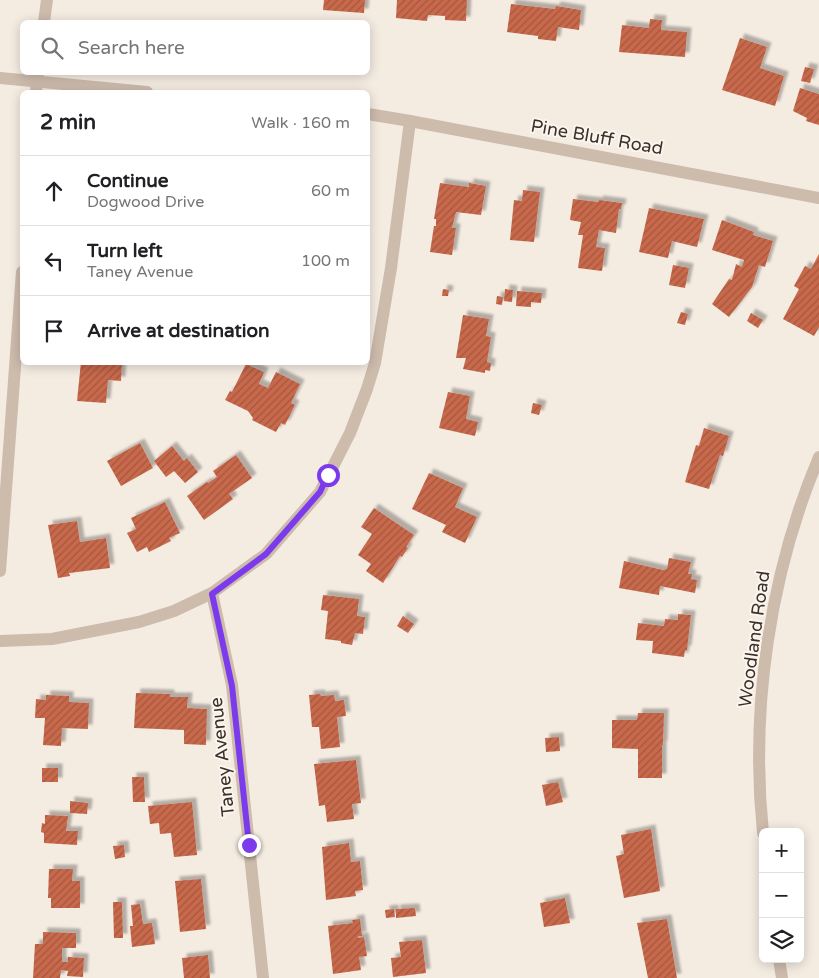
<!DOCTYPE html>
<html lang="en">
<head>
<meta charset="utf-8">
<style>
  body { margin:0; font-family:"Varela Round",sans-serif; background:#f6f6f6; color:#202124 }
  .controls { position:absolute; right:15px; bottom:15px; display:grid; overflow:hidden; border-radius:8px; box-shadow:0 2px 12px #0003 }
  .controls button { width:45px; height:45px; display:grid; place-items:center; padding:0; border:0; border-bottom:1px solid #e0e0e0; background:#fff; color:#202124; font:25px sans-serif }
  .stop { position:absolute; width:15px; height:15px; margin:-11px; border:4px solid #7c3aed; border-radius:50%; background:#fff }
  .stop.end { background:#7c3aed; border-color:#fff; box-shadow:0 1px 5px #0008 }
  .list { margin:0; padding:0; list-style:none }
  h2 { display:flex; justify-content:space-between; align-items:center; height:65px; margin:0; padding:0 20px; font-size:21px }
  h2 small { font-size:16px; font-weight:400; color:#757577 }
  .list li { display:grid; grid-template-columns:32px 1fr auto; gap:15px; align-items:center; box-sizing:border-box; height:70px; padding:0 20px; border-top:1px solid #e0e0e0 }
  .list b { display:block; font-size:19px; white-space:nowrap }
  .list p { margin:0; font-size:16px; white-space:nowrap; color:#757577 }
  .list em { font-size:16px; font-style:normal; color:#757577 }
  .icon { flex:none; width:28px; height:28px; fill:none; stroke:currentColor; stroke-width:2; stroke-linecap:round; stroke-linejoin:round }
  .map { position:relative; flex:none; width:819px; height:978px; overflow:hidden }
  .search { position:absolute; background:#fff; box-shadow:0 2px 12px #0003; left:20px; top:20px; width:350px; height:55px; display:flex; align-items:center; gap:12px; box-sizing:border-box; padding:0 18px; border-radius:8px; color:#757577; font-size:19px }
  .panel { position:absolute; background:#fff; box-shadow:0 2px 12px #0003; left:20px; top:90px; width:350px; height:275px; border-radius:8px }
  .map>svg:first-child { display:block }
  .building { fill:url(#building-hatch); filter:url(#shadow) }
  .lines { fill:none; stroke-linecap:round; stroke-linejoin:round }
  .minor { stroke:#cdbbac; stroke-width:12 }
  .route { stroke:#7c3aed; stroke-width:6 }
  .labels { text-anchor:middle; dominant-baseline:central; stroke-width:4; stroke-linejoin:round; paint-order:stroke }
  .street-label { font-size:18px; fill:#3b302b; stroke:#fbf5ee }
</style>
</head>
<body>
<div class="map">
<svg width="819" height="978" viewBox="0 0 819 978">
  <defs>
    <pattern id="building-hatch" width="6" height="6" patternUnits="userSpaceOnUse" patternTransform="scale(1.25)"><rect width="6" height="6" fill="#c8694b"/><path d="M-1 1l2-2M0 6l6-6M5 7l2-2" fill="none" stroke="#a4573f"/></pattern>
    <filter id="shadow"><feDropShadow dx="4.5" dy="-4.5" stdDeviation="1" flood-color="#0004"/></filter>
  </defs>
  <rect width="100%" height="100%" fill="#f4ebe1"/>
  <g class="building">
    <polygon points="324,0 365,0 364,13 323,10"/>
    <polygon points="397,0 467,0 466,21 445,20 445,16 428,15 427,21 396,18"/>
    <polygon points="511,4 555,9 556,6 581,10 579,30 558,27 556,41 538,39 538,36 507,32"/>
    <polygon points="650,19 662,20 661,30 687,32 685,57 619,52 622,25 649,28"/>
    <polygon points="740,38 767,47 760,68 784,76 775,106 722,90"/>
    <polygon points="805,67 814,69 810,83 801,81"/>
    <polygon points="800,88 819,94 819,125 806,121 807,118 793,111"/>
    <polygon points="440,183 469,187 469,183 486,186 481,215 456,212 452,228 456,228 452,255 430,252 434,226 436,226 436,219 434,219"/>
    <polygon points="523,190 540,192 534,242 510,240 514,200 522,201"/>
    <polygon points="573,199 598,202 599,200 622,203 621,209 619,209 616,233 599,230 596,247 605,248 602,271 578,268 583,235 578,235 581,222 570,220"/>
    <polygon points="649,208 704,219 697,247 672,241 668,258 639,252"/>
    <polygon points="722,220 754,232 753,235 773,241 765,267 759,265 752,287 729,317 712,304 729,279 732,280 736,264 742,267 744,260 712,250"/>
    <polygon points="819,254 819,327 814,336 783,319 799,289 794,286 805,266 811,269"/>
    <polygon points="673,265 689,268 685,288 669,285"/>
    <polygon points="443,289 449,290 448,296 442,296"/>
    <polygon points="505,289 513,290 512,302 504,301"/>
    <polygon points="517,291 542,293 541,303 531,302 531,307 516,306"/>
    <polygon points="497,296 503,297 502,305 496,304"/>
    <polygon points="681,312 688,314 685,325 677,323"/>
    <polygon points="751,313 763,320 758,328 747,321"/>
    <polygon points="463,315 489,319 486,336 491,337 487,362 491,363 490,371 485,370 485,373 463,369 466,358 456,358"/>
    <polygon points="81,362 122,362 121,381 108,380 106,403 77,401"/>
    <polygon points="246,364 264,372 259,384 268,388 276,372 300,384 291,403 295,405 285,425 281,423 276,432 252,420 253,418 248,411 225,400 230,391 232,392"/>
    <polygon points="448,392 470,396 466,419 478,422 475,436 439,428"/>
    <polygon points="533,403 542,405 539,415 531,413"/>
    <polygon points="704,428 729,436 723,456 720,455 709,489 685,482 696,445 699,446"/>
    <polygon points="140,443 153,468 121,486 107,461"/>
    <polygon points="172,446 184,461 187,458 198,472 185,483 174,471 166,477 154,461"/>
    <polygon points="236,455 252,478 229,494 233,499 204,520 187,496 207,482 208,483 217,477 213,471"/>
    <polygon points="429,473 463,488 455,507 477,517 465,543 442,532 446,525 412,509"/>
    <polygon points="165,502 180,533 169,538 171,541 149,552 147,547 137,552 127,533 136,529 131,518"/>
    <polygon points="374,508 414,535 406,547 408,548 402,557 400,556 383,583 366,571 371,564 358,555 372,534 361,527"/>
    <polygon points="77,521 80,542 106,538 110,568 69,573 70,576 58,578 48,525"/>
    <polygon points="669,558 691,562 688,574 692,574 691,579 697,580 695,593 660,586 659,595 619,588 624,561 663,570 667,569"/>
    <polygon points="323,595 359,599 357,616 365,617 363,634 355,633 352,645 341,643 341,641 325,639 328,611 321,610"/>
    <polygon points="678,614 691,615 687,650 685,650 684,657 652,653 653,641 636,640 638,623 664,626 665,619 678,620"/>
    <polygon points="403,616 414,624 408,633 397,626"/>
    <polygon points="136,693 170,694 170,697 188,697 187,708 207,709 206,745 184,744 184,730 134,728"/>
    <polygon points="320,694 321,696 334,695 335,701 344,700 346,716 337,717 340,747 321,749 319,727 312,727 309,695"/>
    <polygon points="46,695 69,696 69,702 89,703 88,729 62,728 61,746 43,745 45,718 35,718 36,699 46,700"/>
    <polygon points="638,713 664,713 663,745 662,745 662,778 638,778 638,749 612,748 612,720 637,720"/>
    <polygon points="559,737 560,751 546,752 545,738"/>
    <polygon points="356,760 361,803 352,804 354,819 327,822 325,805 319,806 314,764"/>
    <rect x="42" y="768" width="16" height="14"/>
    <polygon points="132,777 144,777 145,802 133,802"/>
    <polygon points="558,782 563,802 546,806 542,785"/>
    <polygon points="70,801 88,803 87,814 70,813"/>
    <polygon points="192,802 197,855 174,857 171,833 160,834 159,823 150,824 148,806"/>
    <polygon points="45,815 68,816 66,831 78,831 77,845 44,843 44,833 41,832 42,823 45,824"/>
    <polygon points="651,829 660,891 624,898 616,856 624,854 621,835"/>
    <polygon points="349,843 351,862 360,861 363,890 355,891 356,896 326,900 322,847"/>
    <polygon points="124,845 125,857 115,859 113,846"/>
    <polygon points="49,869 73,869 72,881 80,881 80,908 51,908 51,898 48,898"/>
    <polygon points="201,879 206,929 180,932 175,881"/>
    <polygon points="565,898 570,923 544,927 540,903"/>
    <polygon points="113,902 122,902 123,938 114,938"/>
    <polygon points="140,904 143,924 152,923 155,944 132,947 130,926 133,926 131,905"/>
    <polygon points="415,908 416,916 396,918 396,909"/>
    <polygon points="394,909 395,917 386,918 385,910"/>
    <polygon points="360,919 362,936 358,936 358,938 364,937 367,956 359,957 361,970 333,974 328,926 353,923 352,920"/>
    <polygon points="667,919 677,978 648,978 637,923"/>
    <polygon points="43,932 76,933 76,948 62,948 62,962 68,962 68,957 84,958 83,977 67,976 68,971 61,970 60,978 33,978 35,944 43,944"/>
    <polygon points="422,940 426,973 393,977 391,958 401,957 399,942"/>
    <polygon points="208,955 210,978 184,978 182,958"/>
  </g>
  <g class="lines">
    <g class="minor">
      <polyline points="44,22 47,0"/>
      <polyline points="0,78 147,92"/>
      <polyline points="36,92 38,72"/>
      <polyline points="368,114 410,121 819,198"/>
      <polyline points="0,571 22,272"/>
      <polyline points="212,593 232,685 263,978"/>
      <polyline points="0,641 52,639 139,622 174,611 212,593 266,554 320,492 350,433 367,389 375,363 391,268 410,121"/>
      <path d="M763,833C750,707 770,573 819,457"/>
      <polyline points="779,959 782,978"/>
    </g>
  </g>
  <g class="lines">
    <polyline class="route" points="249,845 232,686 212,594 266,554 320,492 328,475"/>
  </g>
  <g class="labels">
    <g class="street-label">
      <text transform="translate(597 137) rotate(10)">Pine Bluff Road</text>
      <text transform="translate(754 639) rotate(-82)">Woodland Road</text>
      <text transform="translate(222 757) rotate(-96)">Taney Avenue</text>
    </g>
  </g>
</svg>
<div class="controls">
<button>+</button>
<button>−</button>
<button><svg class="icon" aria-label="layers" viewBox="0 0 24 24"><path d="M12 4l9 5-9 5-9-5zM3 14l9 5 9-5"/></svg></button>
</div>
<div class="stop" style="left:328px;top:475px"></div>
<div class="stop end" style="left:249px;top:845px"></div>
<div class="search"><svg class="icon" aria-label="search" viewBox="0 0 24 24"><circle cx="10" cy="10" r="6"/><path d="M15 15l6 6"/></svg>Search here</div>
<section class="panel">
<h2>2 min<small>Walk · 160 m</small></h2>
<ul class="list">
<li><svg class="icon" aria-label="ahead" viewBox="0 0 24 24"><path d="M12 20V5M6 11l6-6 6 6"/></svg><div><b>Continue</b><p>Dogwood Drive</p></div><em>60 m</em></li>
<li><svg class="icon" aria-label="left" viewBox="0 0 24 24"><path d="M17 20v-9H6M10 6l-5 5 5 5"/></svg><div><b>Turn left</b><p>Taney Avenue</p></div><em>100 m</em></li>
<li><svg class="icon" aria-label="arrive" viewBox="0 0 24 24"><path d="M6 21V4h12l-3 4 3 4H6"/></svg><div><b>Arrive at destination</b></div></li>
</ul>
</section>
</div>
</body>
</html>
